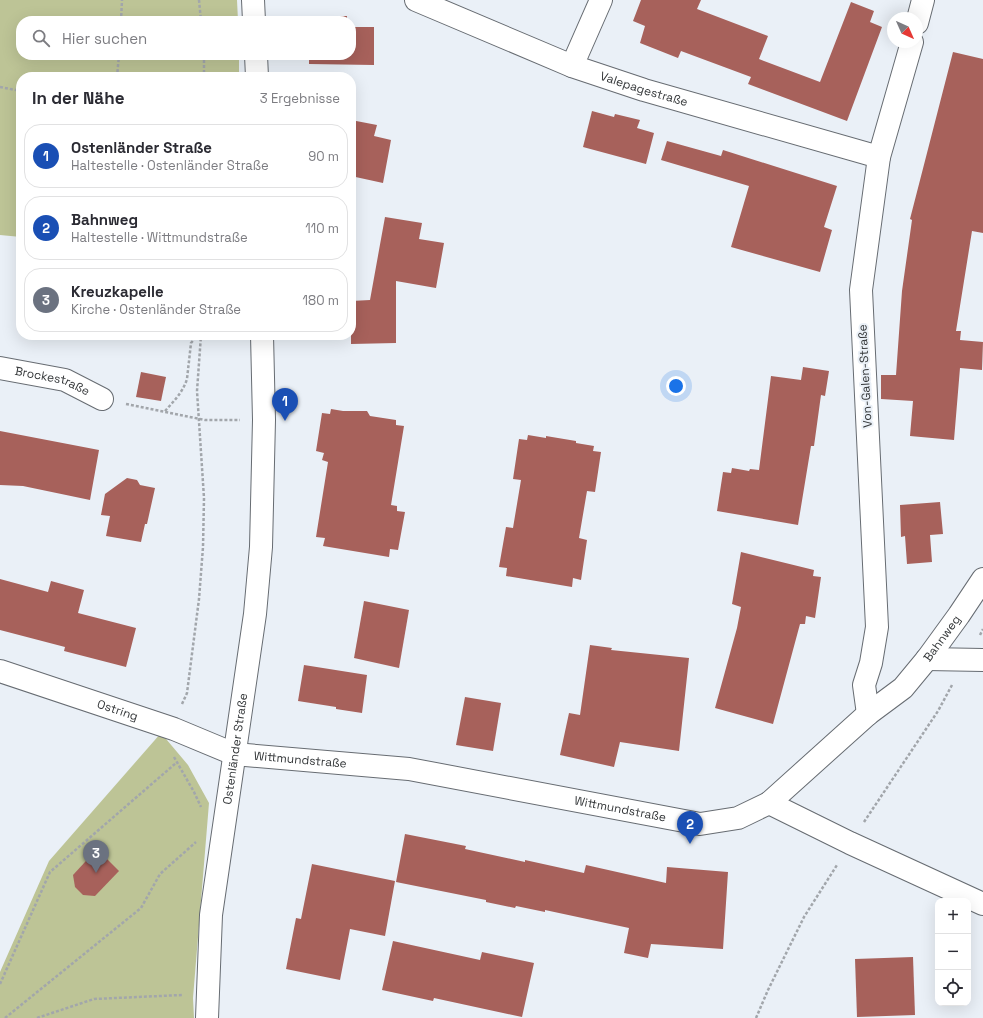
<!DOCTYPE html>
<html lang="de">
<head>
<meta charset="utf-8">
<style>
  body { margin:0; font-family:"Space Grotesk",sans-serif; background:#f7f7f7; color:#2b2b33 }
  .controls { position:absolute; right:12px; bottom:12px; display:grid; overflow:hidden; border-radius:8px; box-shadow:0 4px 16px #0002 }
  .controls button { width:36px; height:36px; display:grid; place-items:center; padding:0; border:0; border-bottom:1px solid #e1e1e2; background:#fff; color:#2b2b33; font:20px sans-serif }
  .compass { position:absolute; left:887px; top:12px; width:36px; height:36px; border-radius:50%; background:#fff; box-shadow:0 4px 16px #0002; rotate:135deg }
  .you { position:absolute; left:676px; top:386px; width:14px; height:14px; margin:-10px; border:3px solid #fff; border-radius:50%; background:#1a73e8; box-shadow:0 0 0 6px #1a73e833 }
  .badge { display:grid; place-items:center; width:26px; height:26px; border-radius:50%; background:#b45309; color:#fff; font-size:13px; font-weight:700 }
  .pin { position:absolute; translate:-50% -33px; filter:drop-shadow(0 1px 2px #0008) }
  .pin::after { content:''; position:absolute; top:21px; width:14px; height:12px; background:inherit; clip-path:polygon(0 0,100% 0,50% 100%) }
  .list { margin:0; padding:0; list-style:none }
  h2 { display:flex; justify-content:space-between; align-items:center; height:52px; margin:0; padding:0 16px; font-size:17px }
  h2 small { font-size:13px; font-weight:400; color:#7c7c81 }
  .list li { display:grid; grid-template-columns:26px 1fr auto; gap:12px; align-items:center; box-sizing:border-box; height:64px; margin:0 8px 8px; padding:0 8px; border:1px solid #e1e1e2; border-radius:16px }
  .list b { display:block; font-size:15px; white-space:nowrap }
  .list p { margin:0; font-size:13px; white-space:nowrap; color:#7c7c81 }
  .list em { font-size:13px; font-style:normal; color:#7c7c81 }
  .icon { flex:none; width:22px; height:22px; fill:none; stroke:currentColor; stroke-width:2; stroke-linecap:round; stroke-linejoin:round }
  .map { position:relative; flex:none; width:983px; height:1018px; overflow:hidden }
  .search { position:absolute; background:#fff; box-shadow:0 4px 16px #0002; left:16px; top:16px; width:340px; height:44px; display:flex; align-items:center; gap:10px; box-sizing:border-box; padding:0 14px; border-radius:16px; color:#7c7c81; font-size:15px }
  .panel { position:absolute; background:#fff; box-shadow:0 4px 16px #0002; left:16px; top:72px; width:340px; height:268px; border-radius:16px }
  .map>svg:first-child { display:block }
  .green { fill:#bdc496 }
  .building { fill:#a7615b }
  .lines { fill:none; stroke-linecap:round; stroke-linejoin:round }
  .minor-casing { stroke:#676c72; stroke-width:24 }
  .path { stroke:#a2a6ab; stroke-width:2.5; stroke-dasharray:3 2; stroke-linecap:butt }
  .minor { stroke:#fff; stroke-width:22 }
  .labels { text-anchor:middle; dominant-baseline:central; stroke-width:4; stroke-linejoin:round; paint-order:stroke }
  .street-label { font-size:12px; fill:#333638; stroke:#eaf0f7 }
</style>
</head>
<body>
<div class="map">
<svg width="983" height="1018" viewBox="0 0 983 1018">
  <rect width="100%" height="100%" fill="#eaf0f7"/>
  <g class="green">
    <polygon points="0,0 237,0 238,21 21,21 21,55 239,55 239,77 21,77 21,237 0,235"/>
    <polygon points="161,733 188,765 209,803 193,998 194,1018 0,1018 0,972 49,861"/>
  </g>
  <g class="building">
    <polygon points="641,0 701,0 697,9 768,36 759,59 820,82 851,2 874,11 870,22 882,27 847,121 748,84 751,77 681,51 678,58 640,43 645,26 633,21"/>
    <rect x="310" y="16" width="37" height="5"/>
    <polygon points="351,27 374,27 374,65 309,64 309,55 351,55"/>
    <polygon points="953,52 983,59 983,233 972,231 956,331 961,331 960,340 983,342 982,370 960,368 954,440 910,436 913,401 881,399 881,375 896,375 902,291 912,220 910,219"/>
    <polygon points="592,111 614,117 615,114 640,120 637,128 654,133 646,164 583,147"/>
    <polygon points="351,120 377,125 374,136 391,140 383,183 351,176"/>
    <polygon points="667,141 721,156 723,150 837,186 824,227 832,230 820,272 731,247 749,186 661,160"/>
    <polygon points="385,217 422,223 419,239 444,243 436,288 396,281 396,343 351,344 351,301 370,300"/>
    <polygon points="803,367 829,371 825,396 821,395 814,446 811,446 798,525 717,511 723,472 731,473 732,468 749,471 750,469 759,470 771,376 801,380"/>
    <polygon points="141,372 166,377 161,401 136,397"/>
    <polygon points="331,409 343,411 367,411 370,416 396,420 396,425 404,426 391,505 397,506 397,511 405,512 398,550 390,549 389,557 323,546 325,538 316,537 328,462 322,460 324,453 316,451 322,413 330,414"/>
    <polygon points="0,431 99,450 90,500 23,486 0,485"/>
    <polygon points="528,435 546,438 546,436 576,441 576,443 594,446 593,451 601,452 595,492 587,491 579,538 587,540 581,580 573,578 572,587 506,576 507,568 499,567 506,527 513,528 521,480 513,479 519,439 527,440"/>
    <polygon points="127,478 137,480 140,485 155,488 147,524 145,524 141,542 106,536 110,516 101,515 105,494"/>
    <polygon points="940,502 943,534 930,535 932,562 907,564 905,536 901,537 900,505"/>
    <polygon points="741,552 814,570 813,576 821,577 815,618 806,616 805,624 800,624 773,724 715,708 737,628 741,607 732,604"/>
    <polygon points="0,579 48,592 51,581 84,590 78,613 136,628 126,667 64,651 65,647 0,630"/>
    <polygon points="364,601 409,610 399,668 354,658"/>
    <polygon points="590,645 612,648 611,650 689,658 679,751 620,742 614,767 560,755 569,713 580,715"/>
    <polygon points="304,665 367,675 362,713 336,709 336,707 298,701"/>
    <polygon points="465,697 501,703 493,751 456,745"/>
    <polygon points="405,834 466,846 465,849 525,862 525,860 584,873 586,865 666,883 667,867 728,872 723,949 651,944 648,958 624,953 629,928 545,910 545,912 516,906 515,908 486,902 486,900 396,882"/>
    <polygon points="97,849 119,871 95,896 83,895 75,887 73,875"/>
    <polygon points="312,864 395,881 385,936 350,929 340,980 286,969 296,918 301,919"/>
    <polygon points="393,941 480,960 482,952 534,963 522,1017 434,998 433,1001 382,990"/>
    <polygon points="913,957 915,1015 857,1017 855,959"/>
  </g>
  <g class="lines">
    <defs>
      <g id="minor">
        <polyline points="253,0 254,21"/>
        <path id="s1" d="M416,0L572,66L644,90L879,157"/>
        <polyline points="917,23 923,0"/>
        <polyline points="256,55 257,77"/>
        <polyline points="572,66 601,0"/>
        <path id="s2" d="M0,368L65,380L102,399"/>
        <polyline points="927,659 983,660"/>
        <path id="s3" d="M0,671L174,729L234,754L409,769L700,824L738,818L769,803L868,714L903,688L927,659L959,615L983,579"/>
        <polyline points="868,714 864,685 871,663 877,627 861,290 879,157 912,42"/>
        <polyline points="769,803 850,843 983,904"/>
        <path id="s4" d="M207,1018L211,915L255,614L261,547L264,420L262,335"/>
      </g>
    </defs>
    <use href="#minor" class="minor-casing"/>
    <g class="path">
      <polyline points="199,0 201,21"/>
      <polyline points="121,21 122,0"/>
      <polyline points="204,55 204,77"/>
      <polyline points="117,77 119,55"/>
      <polyline points="0,87 21,91"/>
      <polyline points="126,404 205,420 240,420"/>
      <path d="M165,411C174,401 183,392 187,379L191,343L198,335"/>
      <polyline points="980,635 983,629"/>
      <polyline points="182,704 187,693 199,599 203,547 204,498 197,391 201,335"/>
      <polyline points="174,757 194,792 201,807"/>
      <polyline points="864,822 938,711 952,685"/>
      <polyline points="0,984 50,872 176,763"/>
      <polyline points="5,1018 141,908 160,874 196,842"/>
      <polyline points="37,1018 94,999 182,995"/>
      <polyline points="756,1018 768,990 804,917 837,865"/>
    </g>
    <use href="#minor" class="minor"/>
  </g>
  <g class="labels">
    <g class="street-label">
      <text stroke="none"><textPath href="#s1" startOffset="245">Valepagestraße</textPath></text>
      <text transform="translate(865 376) rotate(-93)">Von-Galen-Straße</text>
      <text stroke="none"><textPath href="#s2" startOffset="54">Brockestraße</textPath></text>
      <text stroke="none"><textPath href="#s3" startOffset="1033">Bahnweg</textPath></text>
      <text stroke="none"><textPath href="#s3" startOffset="124">Ostring</textPath></text>
      <text stroke="none"><textPath href="#s4" startOffset="271">Ostenländer Straße</textPath></text>
      <text stroke="none"><textPath href="#s3" startOffset="315">Wittmundstraße</textPath></text>
      <text stroke="none"><textPath href="#s3" startOffset="639">Wittmundstraße</textPath></text>
    </g>
  </g>
</svg>
<div class="controls">
<button>+</button>
<button>−</button>
<button><svg class="icon" aria-label="locate" viewBox="0 0 24 24"><circle cx="12" cy="12" r="6"/><path d="M12 2v4M12 18v4M2 12h4M18 12h4"/></svg></button>
</div>
<svg class="compass" viewBox="-18 -18 36 36"><path d="M0-13l5 13h-10z" fill="#e53935"/><path d="M0 13l5-13h-10z" fill="#7c7c81"/></svg>
<div class="you"></div>
<div class="pin badge" style="left:285px;top:421px;background:#1a4fb4">1</div>
<div class="pin badge" style="left:690px;top:844px;background:#1a4fb4">2</div>
<div class="pin badge" style="left:96px;top:873px;background:#6b7280">3</div>
<div class="search"><svg class="icon" aria-label="search" viewBox="0 0 24 24"><circle cx="10" cy="10" r="6"/><path d="M15 15l6 6"/></svg>Hier suchen</div>
<section class="panel">
<h2>In der Nähe<small>3 Ergebnisse</small></h2>
<ul class="list">
<li><span class="badge" style="background:#1a4fb4">1</span><div><b>Ostenländer Straße</b><p>Haltestelle · Ostenländer Straße</p></div><em>90 m</em></li>
<li><span class="badge" style="background:#1a4fb4">2</span><div><b>Bahnweg</b><p>Haltestelle · Wittmundstraße</p></div><em>110 m</em></li>
<li><span class="badge" style="background:#6b7280">3</span><div><b>Kreuzkapelle</b><p>Kirche · Ostenländer Straße</p></div><em>180 m</em></li>
</ul>
</section>
</div>
</body>
</html>
